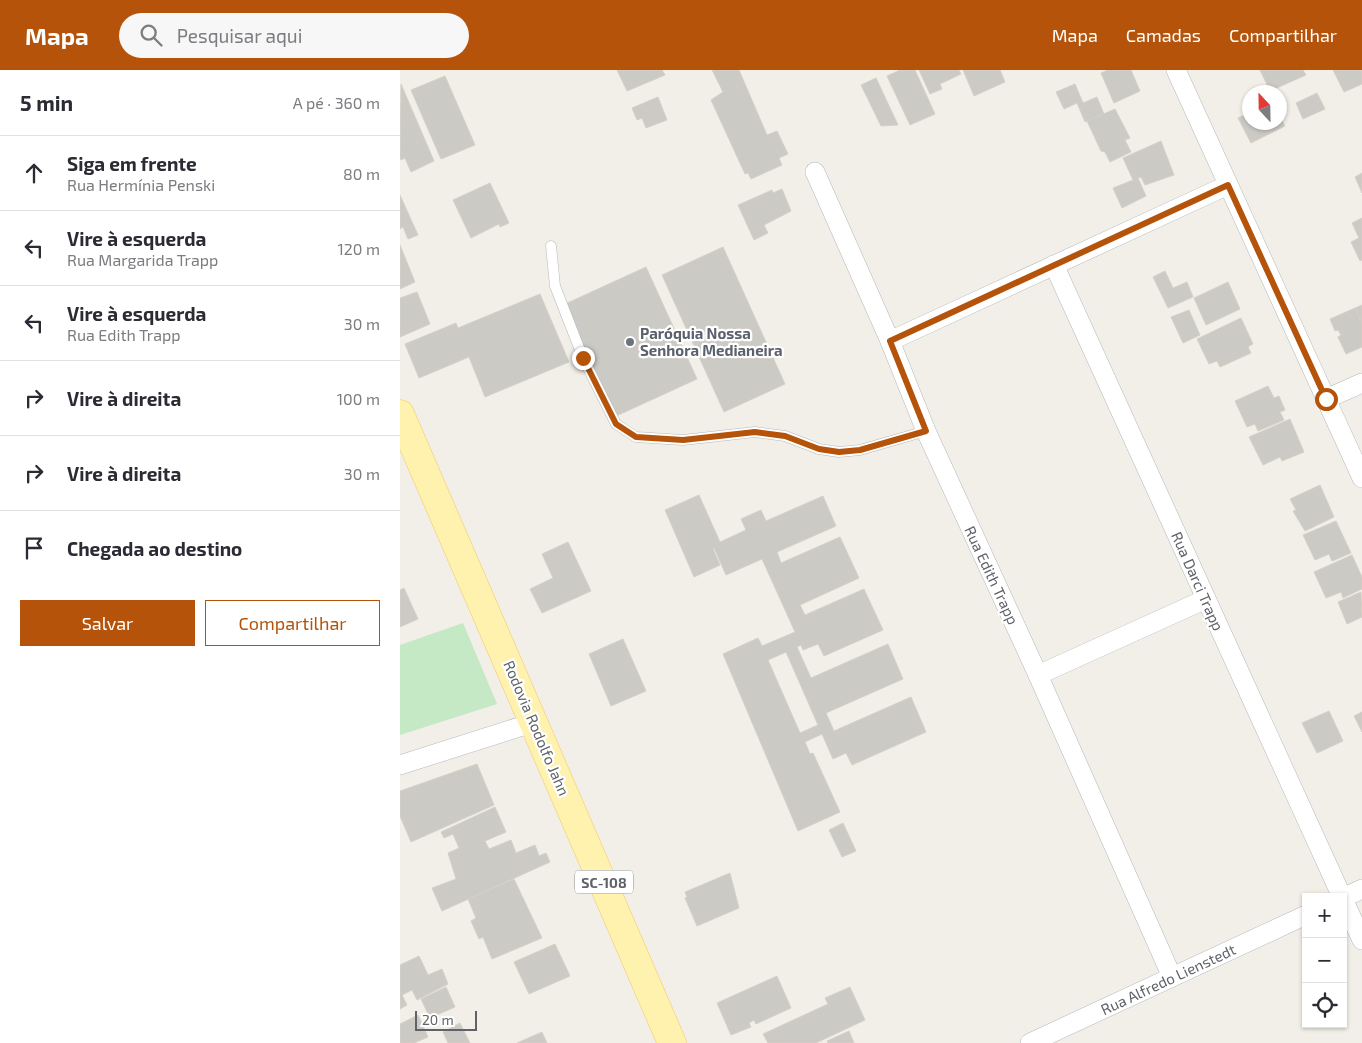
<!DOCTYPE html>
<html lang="pt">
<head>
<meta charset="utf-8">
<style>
  body { margin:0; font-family:"Exo 2",sans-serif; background:#f7f7f7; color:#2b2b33 }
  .controls { position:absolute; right:15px; bottom:15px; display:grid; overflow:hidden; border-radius:0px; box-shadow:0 1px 4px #0004 }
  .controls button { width:45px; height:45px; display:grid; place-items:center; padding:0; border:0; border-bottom:1px solid #e1e1e2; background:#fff; color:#2b2b33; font:25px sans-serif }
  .compass { position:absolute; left:842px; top:15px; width:45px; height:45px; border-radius:50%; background:#fff; box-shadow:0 1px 4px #0004; rotate:338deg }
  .scale { position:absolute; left:15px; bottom:12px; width:62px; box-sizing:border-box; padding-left:5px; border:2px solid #5f6368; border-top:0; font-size:14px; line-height:18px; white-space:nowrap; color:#5f6368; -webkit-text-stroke:4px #fff; paint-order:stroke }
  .stop { position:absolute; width:15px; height:15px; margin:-11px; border:4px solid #b45309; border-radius:50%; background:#fff }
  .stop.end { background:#b45309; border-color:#fff; box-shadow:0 1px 5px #0008 }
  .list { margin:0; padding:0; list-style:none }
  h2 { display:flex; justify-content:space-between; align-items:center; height:65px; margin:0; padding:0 20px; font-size:21px }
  h2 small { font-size:16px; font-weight:400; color:#7c7c81 }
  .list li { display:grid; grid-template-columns:32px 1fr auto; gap:15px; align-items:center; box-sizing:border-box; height:75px; padding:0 20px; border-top:1px solid #e1e1e2 }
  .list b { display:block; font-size:19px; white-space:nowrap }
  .list p { margin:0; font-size:16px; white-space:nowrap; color:#7c7c81 }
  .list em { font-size:16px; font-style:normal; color:#7c7c81 }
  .actions { display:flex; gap:10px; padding:15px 20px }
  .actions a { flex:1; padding:11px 0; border:1px solid #b45309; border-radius:0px; text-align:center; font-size:18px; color:#b45309 }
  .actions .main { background:#b45309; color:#fff }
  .icon { flex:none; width:28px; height:28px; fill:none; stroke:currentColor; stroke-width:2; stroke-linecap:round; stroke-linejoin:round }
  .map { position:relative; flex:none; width:962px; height:973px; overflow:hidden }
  header { display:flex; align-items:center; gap:30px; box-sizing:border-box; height:70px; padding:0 25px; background:#b45309; color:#fff }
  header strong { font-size:24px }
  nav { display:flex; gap:28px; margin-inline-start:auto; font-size:18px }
  .search { width:350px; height:45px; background:#f7f7f7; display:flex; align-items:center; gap:12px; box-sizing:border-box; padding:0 18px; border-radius:28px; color:#7c7c81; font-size:19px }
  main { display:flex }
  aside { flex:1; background:#fff }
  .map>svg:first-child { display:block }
  .green { fill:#c5e8c5 }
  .building { fill:#cccac5; stroke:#d6d1c6; fill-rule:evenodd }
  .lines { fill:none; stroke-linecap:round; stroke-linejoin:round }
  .service-casing { stroke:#b5b8bc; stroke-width:11 }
  .minor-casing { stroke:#b5b8bc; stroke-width:20 }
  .primary-casing { stroke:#f2c960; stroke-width:29 }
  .service { stroke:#fff; stroke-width:10 }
  .minor { stroke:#fff; stroke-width:19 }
  .primary { stroke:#fff2af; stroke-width:28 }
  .route { stroke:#b45309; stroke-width:6 }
  .worship-dot { fill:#6b7280; stroke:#fff; stroke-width:2 }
  .labels { text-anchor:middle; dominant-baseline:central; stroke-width:4.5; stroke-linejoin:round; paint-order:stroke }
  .shield { fill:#fff; stroke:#8f9295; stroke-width:1 }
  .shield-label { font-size:14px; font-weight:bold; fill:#5f6368 }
  .worship-label { font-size:15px; font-weight:bold; fill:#5b616d; stroke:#fff; text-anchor:start }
  .street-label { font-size:15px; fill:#5f6368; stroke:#fff }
</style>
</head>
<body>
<header>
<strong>Mapa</strong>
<div class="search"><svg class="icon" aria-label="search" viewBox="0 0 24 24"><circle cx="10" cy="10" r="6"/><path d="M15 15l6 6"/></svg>Pesquisar aqui</div>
<nav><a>Mapa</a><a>Camadas</a><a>Compartilhar</a></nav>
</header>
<main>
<aside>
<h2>5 min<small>A pé · 360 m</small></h2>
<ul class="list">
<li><svg class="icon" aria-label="ahead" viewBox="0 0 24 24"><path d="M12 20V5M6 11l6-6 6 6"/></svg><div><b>Siga em frente</b><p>Rua Hermínia Penski</p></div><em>80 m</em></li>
<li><svg class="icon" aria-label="left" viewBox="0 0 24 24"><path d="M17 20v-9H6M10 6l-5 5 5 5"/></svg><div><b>Vire à esquerda</b><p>Rua Margarida Trapp</p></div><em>120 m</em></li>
<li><svg class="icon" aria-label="left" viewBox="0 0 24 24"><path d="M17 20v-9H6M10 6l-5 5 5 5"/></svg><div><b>Vire à esquerda</b><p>Rua Edith Trapp</p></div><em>30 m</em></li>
<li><svg class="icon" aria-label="right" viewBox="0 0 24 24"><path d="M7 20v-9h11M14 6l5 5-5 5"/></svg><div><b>Vire à direita</b></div><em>100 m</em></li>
<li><svg class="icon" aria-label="right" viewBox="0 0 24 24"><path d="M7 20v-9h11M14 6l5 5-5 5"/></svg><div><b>Vire à direita</b></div><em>30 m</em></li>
<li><svg class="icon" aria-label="arrive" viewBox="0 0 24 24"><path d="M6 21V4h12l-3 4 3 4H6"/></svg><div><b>Chegada ao destino</b></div></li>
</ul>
<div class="actions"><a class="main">Salvar</a><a>Compartilhar</a></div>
</aside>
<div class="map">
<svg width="962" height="973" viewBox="0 0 962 973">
  <rect width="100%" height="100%" fill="#f1efe8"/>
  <polygon class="green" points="63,553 97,634 0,665 0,575"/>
  <g class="building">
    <polygon points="217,0 262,0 265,5 227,21"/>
    <polygon points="312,0 339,0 367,65 377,61 388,84 379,88 382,95 351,109 348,103 345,104 311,30 323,22"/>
    <polygon points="500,0 515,0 535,44 510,55 487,6"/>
    <polygon points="519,0 559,0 561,4 540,14 542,19 530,24"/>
    <polygon points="563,0 600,0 605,12 574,26"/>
    <polygon points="708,0 731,0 740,21 714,33 701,3"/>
    <polygon points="860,0 903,0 906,5 870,21"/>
    <polygon points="933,0 962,0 962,14 944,22"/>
    <polygon points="45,6 75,75 41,89 11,20"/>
    <polygon points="476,8 498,55 481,56 461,15"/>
    <polygon points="1,14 34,91 11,102 5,88 1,90 0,87"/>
    <polygon points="675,14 683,33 697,27 704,44 685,52 677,33 664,39 656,22"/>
    <polygon points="917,23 925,39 903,49 896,33"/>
    <polygon points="258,27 267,50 246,58 242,48 237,50 232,38"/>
    <polygon points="715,39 730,68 725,70 731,82 710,92 705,82 701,81 687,51"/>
    <polygon points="849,43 849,52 879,52 879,46 885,56 851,73 838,48"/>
    <polygon points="761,71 774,105 745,115 741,107 738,108 746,126 722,138 713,118 733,110 723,88"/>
    <polygon points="962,103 962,123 955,107"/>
    <polygon points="90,113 109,153 100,157 99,154 71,168 53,130"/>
    <polygon points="382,119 391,141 364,155 368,163 354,170 338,135 372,120 373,123"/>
    <polygon points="0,125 18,165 8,169 3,157 0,159"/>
    <polygon points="962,148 962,190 960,191 951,172 959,168 952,153"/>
    <polygon points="0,175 15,212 0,219"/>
    <polygon points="323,177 385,314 324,342 262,205"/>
    <polygon points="246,197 297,309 214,347 163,235"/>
    <polygon points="765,201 773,218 787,212 793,227 768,238 753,207"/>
    <polygon points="828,212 840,239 806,255 794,228"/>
    <polygon points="17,222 30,254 0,267 0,228"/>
    <polygon points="140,224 169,292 85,327 69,287 19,308 5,274 56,253 58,258"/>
    <polygon points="962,235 962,253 955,238"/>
    <polygon points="955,238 962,253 962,277 946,284 938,267 941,265 938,260 935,261 930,249"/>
    <polygon points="789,240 800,265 783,273 771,247"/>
    <polygon points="841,248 853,274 848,277 851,283 820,297 817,291 809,294 797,269"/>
    <polygon points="868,316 874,328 879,326 885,340 880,342 884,350 858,361 855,354 847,357 835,331"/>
    <polygon points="890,349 904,382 882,391 880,387 863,395 849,367"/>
    <polygon points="920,415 934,447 905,461 893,441 896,440 890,429"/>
    <path d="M299,425L320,472L346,460L341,449L361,440L366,451L423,426L436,456L377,482L381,493L440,467L459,508L400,535L405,545L464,519L483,560L424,586L418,574L403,580L401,575L397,577L411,608L488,574L503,609L426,643L434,661L511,627L526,662L452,695L446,683L433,689L422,664L405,672L410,684L413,683L440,742L398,761L323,584L358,568L362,576L395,562L362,489L326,505L314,478L313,479L320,495L294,507L265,440ZM386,582L418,655L400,663L368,590Z"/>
    <polygon points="936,451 951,483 932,491 929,484 915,490 903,465"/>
    <polygon points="168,472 191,521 142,543 130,519 153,508 142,484"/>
    <polygon points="952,485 962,507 962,519 943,528 941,522 926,528 914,502"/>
    <polygon points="4,518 18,549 0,557 0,520"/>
    <polygon points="961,522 962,547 947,554 938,532"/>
    <polygon points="223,569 246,621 211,636 189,584"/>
    <polygon points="929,641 943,671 917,683 902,653"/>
    <polygon points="962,642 962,662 954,646"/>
    <polygon points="77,694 94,735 11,772 0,746 0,721"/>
    <polygon points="95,737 106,762 85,771 89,779 111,770 116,783 135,775 139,786 146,783 150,792 42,841 32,818 56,809 48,783 59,778 53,764 44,768 41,762"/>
    <polygon points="443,753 456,781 442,787 429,760"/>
    <polygon points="330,803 339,838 297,856 285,828 287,827 285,822"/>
    <polygon points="114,809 142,868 92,889 83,867 79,869 71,851 76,848 68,829"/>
    <polygon points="155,874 170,906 129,924 114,892"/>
    <polygon points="19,886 28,905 42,899 48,914 17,930 12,920 2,925 7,935 0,939 0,895"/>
    <polygon points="377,906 391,938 356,954 354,950 349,953 351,957 331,965 317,933"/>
    <polygon points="46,917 55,937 30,948 21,929"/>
    <polygon points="450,917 465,950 416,973 368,973 363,964 428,934 425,928"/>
    <polygon points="18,945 28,967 14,973 0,973 0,954"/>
    <polygon points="60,953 70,973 48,973 43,962"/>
    <polygon points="449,961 454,973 428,973 427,971"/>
    <polygon points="142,962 147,973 117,973"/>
  </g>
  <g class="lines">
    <defs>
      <polyline id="service" points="151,176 155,216 183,288 216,354 236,367 283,370 355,362 385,366 419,379 439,382 460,380 526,361"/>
      <g id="minor">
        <polyline points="776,0 962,408"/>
        <polyline points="415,102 490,271 526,361 638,605 772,907"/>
        <polyline points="654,195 942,827"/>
        <polyline points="490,271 828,115"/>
        <polyline points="926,329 962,313"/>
        <polyline points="638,605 806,529"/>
        <polyline points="0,695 135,652"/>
        <polyline points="943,828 962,819"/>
        <polyline points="943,829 962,870"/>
        <polyline points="630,973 906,845"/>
      </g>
      <polyline id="primary" points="0,344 272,973"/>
    </defs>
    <use href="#service" class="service-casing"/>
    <use href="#minor" class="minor-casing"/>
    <use href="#primary" class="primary-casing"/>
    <use href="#service" class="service"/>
    <use href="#minor" class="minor"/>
    <use href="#primary" class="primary"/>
  </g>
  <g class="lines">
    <polyline class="route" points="183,288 216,354 236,367 283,370 355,362 385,366 419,379 439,382 460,380 526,361 490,271 828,115 926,329"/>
  </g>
  <circle class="worship-dot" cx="230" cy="272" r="5"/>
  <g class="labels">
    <rect class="shield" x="175" y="800.5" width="58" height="23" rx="4"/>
    <g class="shield-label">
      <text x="204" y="812">SC-108</text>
    </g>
    <g class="worship-label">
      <text x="240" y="263">Paróquia Nossa<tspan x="240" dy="17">Senhora Medianeira</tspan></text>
    </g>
    <g class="street-label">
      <text transform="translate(592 505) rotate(65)">Rua Edith Trapp</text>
      <text transform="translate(798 511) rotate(66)">Rua Darci Trapp</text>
      <text transform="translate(137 658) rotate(67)">Rodovia Rodolfo Jahn</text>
      <text transform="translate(768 909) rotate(-25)">Rua Alfredo Lienstedt</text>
    </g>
  </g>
</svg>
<div class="controls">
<button>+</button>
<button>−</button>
<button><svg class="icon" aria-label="locate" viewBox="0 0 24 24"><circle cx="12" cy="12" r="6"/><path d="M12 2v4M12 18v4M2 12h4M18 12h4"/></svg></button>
</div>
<svg class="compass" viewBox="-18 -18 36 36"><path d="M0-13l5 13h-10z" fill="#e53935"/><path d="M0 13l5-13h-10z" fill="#7c7c81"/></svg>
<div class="scale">20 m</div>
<div class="stop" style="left:926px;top:329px"></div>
<div class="stop end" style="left:183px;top:288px"></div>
</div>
</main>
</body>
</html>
